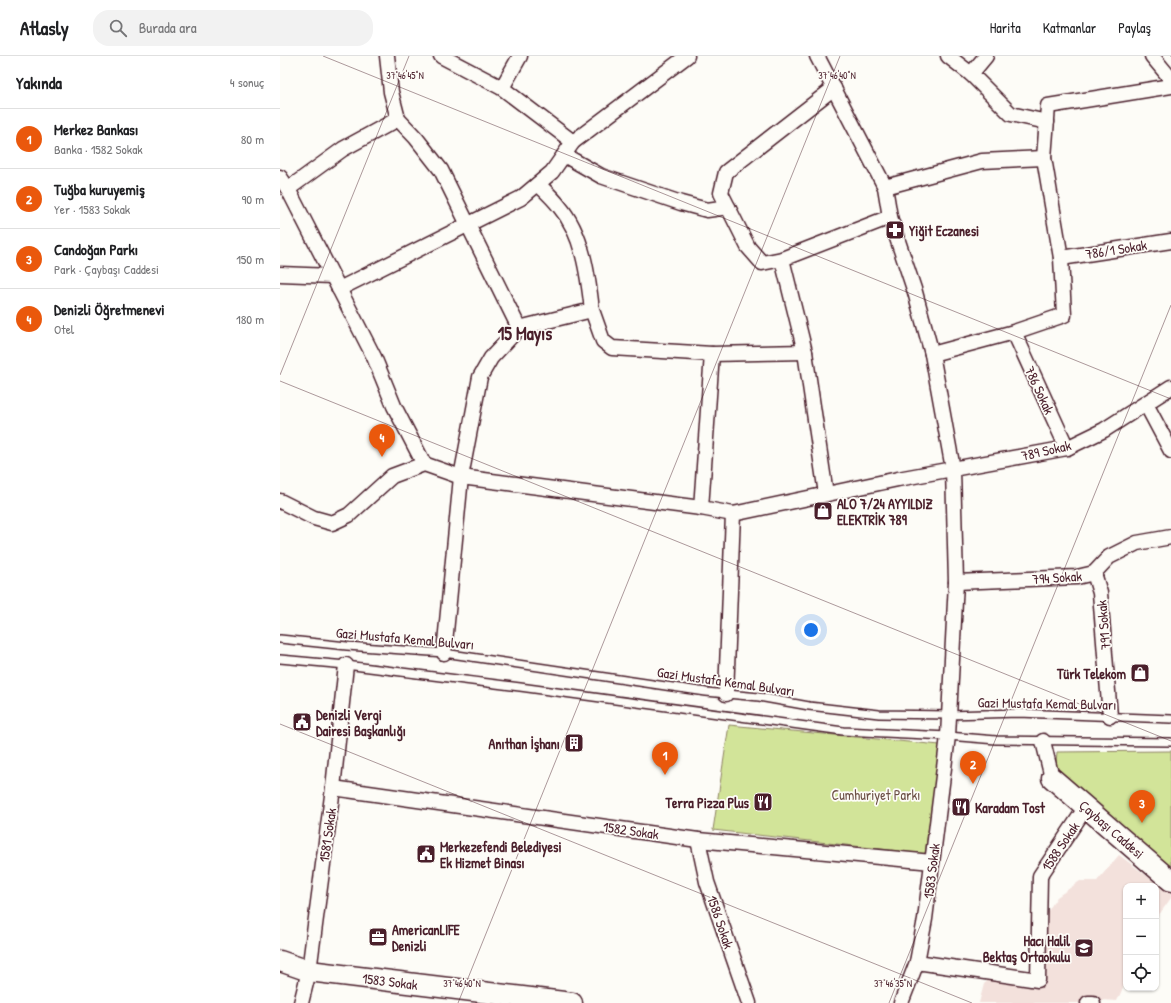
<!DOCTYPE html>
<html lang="tr">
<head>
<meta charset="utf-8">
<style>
  body { margin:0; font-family:"Patrick Hand",sans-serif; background:#f2f2f2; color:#202124 }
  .controls { position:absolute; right:12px; bottom:12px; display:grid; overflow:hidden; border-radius:8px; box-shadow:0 1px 3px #0004 }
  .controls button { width:36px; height:36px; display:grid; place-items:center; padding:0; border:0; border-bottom:1px solid #e0e0e0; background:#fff; color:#202124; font:20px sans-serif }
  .you { position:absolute; left:531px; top:574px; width:14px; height:14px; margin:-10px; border:3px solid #fff; border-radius:50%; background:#1a73e8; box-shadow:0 0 0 6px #1a73e833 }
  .badge { display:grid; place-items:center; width:26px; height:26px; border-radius:50%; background:#ea580c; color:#fff; font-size:13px; font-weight:700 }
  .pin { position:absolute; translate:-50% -33px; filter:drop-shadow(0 1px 2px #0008) }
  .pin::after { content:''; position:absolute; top:21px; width:14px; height:12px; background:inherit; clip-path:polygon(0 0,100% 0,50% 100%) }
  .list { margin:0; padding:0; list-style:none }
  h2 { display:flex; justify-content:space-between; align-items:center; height:52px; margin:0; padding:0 16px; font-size:17px }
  h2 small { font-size:13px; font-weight:400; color:#757577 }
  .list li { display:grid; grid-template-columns:26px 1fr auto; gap:12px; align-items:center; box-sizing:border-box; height:60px; padding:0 16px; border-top:1px solid #e0e0e0 }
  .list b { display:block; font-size:15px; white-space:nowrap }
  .list p { margin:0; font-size:13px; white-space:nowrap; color:#757577 }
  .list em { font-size:13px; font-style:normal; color:#757577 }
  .icon { flex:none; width:22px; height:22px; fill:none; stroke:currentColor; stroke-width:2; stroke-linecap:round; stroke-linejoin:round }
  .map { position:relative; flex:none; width:891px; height:947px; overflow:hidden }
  header { display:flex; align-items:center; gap:24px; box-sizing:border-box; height:56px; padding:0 20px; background:#fff; border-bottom:1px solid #e0e0e0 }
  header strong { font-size:19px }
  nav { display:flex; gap:22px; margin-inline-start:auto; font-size:14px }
  .search { width:280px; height:36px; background:#f2f2f2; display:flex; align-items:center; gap:10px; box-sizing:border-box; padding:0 14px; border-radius:16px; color:#757577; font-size:15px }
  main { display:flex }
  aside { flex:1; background:#fff }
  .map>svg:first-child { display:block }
  .built { fill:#f3e1dc }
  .green { fill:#d2e499; stroke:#8e8262 }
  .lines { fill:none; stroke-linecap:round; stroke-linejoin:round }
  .lane-casing { stroke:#4a1f2b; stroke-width:10 }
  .street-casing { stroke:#4a1f2b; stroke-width:17 }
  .secondary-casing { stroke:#4a1f2b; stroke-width:23 }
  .lane { stroke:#fdfcf7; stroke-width:7 }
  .street { stroke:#fdfcf7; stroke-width:14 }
  .secondary { stroke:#fdfcf7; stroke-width:20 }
  .ticks { fill:none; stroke:#4a1f2b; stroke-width:1; stroke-opacity:0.45 }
  .labels { text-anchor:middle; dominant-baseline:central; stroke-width:3.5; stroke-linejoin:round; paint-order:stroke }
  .poi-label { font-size:14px; font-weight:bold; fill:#4a1f2b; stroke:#fdfcf7; text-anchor:start }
  .street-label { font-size:14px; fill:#4a1f2b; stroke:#fdfcf7 }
  .park-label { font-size:14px; fill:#6c5046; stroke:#fdfcf7 }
  .district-label { font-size:18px; font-weight:bold; fill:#4a1f2b; stroke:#fdfcf7 }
  .ticks-label { font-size:10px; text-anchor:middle; fill:#4a1f2b; stroke:#fdfcf7; stroke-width:3.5; stroke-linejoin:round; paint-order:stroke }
</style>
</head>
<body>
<header>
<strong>Atlasly</strong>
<div class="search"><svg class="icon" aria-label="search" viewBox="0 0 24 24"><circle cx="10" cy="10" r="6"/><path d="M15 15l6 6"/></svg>Burada ara</div>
<nav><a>Harita</a><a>Katmanlar</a><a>Paylaş</a></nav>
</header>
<main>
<aside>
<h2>Yakında<small>4 sonuç</small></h2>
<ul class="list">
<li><span class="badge">1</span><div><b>Merkez Bankası</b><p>Banka · 1582 Sokak</p></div><em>80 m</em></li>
<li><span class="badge">2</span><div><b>Tuğba kuruyemiş</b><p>Yer · 1583 Sokak</p></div><em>90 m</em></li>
<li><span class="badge">3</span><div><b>Candoğan Parkı</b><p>Park · Çaybaşı Caddesi</p></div><em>150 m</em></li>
<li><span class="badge">4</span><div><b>Denizli Öğretmenevi</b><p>Otel</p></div><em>180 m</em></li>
</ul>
</aside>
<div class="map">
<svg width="891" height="947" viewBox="0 0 891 947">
  <rect width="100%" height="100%" fill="#fdfcf7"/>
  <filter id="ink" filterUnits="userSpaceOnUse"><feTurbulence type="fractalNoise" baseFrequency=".025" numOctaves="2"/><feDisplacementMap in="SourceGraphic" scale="8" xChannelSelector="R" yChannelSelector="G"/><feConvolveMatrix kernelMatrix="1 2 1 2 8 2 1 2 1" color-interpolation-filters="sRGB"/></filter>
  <g filter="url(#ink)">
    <polygon class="built" points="839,799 891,838 891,842 876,863 876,830 846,830 846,925 837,945 806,943 802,947 699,947 704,928 714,919 760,925 762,864 777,841 800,825 817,825"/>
    <g class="green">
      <polygon points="449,669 660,689 645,798 433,774"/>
      <polygon points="891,695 891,816 775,718 777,696"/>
    </g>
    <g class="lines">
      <defs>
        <g id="lane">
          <polyline points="0,583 67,590 164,597 426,636 479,641 529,650 599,658 669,659 739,657 891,663"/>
          <polyline points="0,603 66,609 240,631 563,675 668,680 716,684 891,686"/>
        </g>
        <g id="street">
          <polyline points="107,0 111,36 118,63 136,82 161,114 239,272"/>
          <polyline points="161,0 222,32 293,86"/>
          <polyline points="537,0 605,131 610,161 635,236 652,298 673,413 676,526 668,680 645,863 637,906 621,947"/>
          <polyline points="668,0 691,18 731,58 767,66"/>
          <polyline points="872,0 891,23"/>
          <polyline points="691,18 706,0"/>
          <polyline points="222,32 240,0"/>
          <polyline points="554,32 446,116 441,137 468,191 482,207 502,203 610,161"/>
          <polyline points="284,99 321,120 401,147 427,154 448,151"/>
          <polyline points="0,121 8,133 94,301 114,350 144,408"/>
          <polyline points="605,131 702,105 764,102"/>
          <polyline points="8,133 63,93 118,63"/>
          <polyline points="781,202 891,185"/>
          <polyline points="502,203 525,296 546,438"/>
          <polyline points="0,218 52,220"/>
          <polyline points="59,233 241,142 272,116 293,86 407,0"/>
          <polyline points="312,254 323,285 332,292 432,298 525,296"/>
          <polyline points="734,276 787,392"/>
          <polyline points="652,298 734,276 784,259 781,202 764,102 768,50 891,30"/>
          <polyline points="866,348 891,395"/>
          <polyline points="0,445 34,462 52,467 69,459 112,420 144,408 181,421 421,452 453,458 618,423 787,392 824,374 891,331"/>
          <polyline points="421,452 432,298"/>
          <polyline points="814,517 820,537 830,660"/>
          <polyline points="676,526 797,521 814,517 829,501 857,487 891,481"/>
          <path d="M164,597L181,421L200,321L211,302L239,272L312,254C308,219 303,178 279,150C273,142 265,135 258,128"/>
          <polyline points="446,638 453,458"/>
          <polyline points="763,685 772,722"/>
          <polyline points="53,732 418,784 652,806"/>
          <polyline points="418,784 427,826 469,947"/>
          <polyline points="637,906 758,924 760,820 806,751"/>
          <polyline points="21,947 29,915 53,732 66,609"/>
          <polyline points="808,947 813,947"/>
        </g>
        <g id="secondary">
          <polyline points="772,722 891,825"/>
          <polyline points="0,905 29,915 292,947"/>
        </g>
      </defs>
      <use href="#lane" class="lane-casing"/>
      <use href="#street" class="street-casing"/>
      <use href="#secondary" class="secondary-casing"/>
      <use href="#lane" class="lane"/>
      <use href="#street" class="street"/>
      <use href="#secondary" class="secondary"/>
    </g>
  </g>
  <path class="ticks" d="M43,0L891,343M890,0H891M0,319L129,0M0,325L891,685M0,668L692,947M178,947L560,0M609,947L891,249"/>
  <defs>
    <symbol id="pharmacy-square" viewBox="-11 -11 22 22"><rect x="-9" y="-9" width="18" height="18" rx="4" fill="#4a1f2b" stroke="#fdfcf7"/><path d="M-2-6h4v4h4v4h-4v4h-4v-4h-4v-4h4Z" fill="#fff"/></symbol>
    <symbol id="shop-square" viewBox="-11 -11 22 22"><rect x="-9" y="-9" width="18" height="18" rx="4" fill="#4a1f2b" stroke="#fdfcf7"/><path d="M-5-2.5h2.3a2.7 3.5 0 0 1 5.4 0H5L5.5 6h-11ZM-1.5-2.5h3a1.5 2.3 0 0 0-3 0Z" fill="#fff"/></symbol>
    <symbol id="civic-square" viewBox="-11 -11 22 22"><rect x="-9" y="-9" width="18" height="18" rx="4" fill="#4a1f2b" stroke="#fdfcf7"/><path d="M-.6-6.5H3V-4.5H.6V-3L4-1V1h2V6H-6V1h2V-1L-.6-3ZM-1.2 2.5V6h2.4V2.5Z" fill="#fff"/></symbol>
    <symbol id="building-square" viewBox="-11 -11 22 22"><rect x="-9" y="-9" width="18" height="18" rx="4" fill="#4a1f2b" stroke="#fdfcf7"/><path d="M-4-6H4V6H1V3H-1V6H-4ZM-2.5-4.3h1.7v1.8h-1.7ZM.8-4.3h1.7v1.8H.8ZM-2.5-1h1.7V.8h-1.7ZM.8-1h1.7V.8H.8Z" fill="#fff"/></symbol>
    <symbol id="restaurant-square" viewBox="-11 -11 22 22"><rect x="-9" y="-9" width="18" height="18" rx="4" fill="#4a1f2b" stroke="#fdfcf7"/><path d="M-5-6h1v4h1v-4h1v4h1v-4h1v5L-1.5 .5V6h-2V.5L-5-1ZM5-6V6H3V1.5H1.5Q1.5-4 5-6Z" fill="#fff"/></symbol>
    <symbol id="office-square" viewBox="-11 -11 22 22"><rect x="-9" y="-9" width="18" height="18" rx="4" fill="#4a1f2b" stroke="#fdfcf7"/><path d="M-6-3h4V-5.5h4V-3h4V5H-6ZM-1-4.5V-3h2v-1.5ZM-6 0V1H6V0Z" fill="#fff"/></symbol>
    <symbol id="school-square" viewBox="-11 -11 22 22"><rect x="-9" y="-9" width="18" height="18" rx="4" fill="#4a1f2b" stroke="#fdfcf7"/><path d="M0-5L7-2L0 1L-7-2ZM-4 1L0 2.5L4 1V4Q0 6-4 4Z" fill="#fff"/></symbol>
  </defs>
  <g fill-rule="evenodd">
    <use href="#pharmacy-square" x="604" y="163" width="22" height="22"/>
    <use href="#shop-square" x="532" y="444" width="22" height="22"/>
    <use href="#shop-square" x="849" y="606" width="22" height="22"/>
    <use href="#civic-square" x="11" y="655" width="22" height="22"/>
    <use href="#building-square" x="283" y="676" width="22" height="22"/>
    <use href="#restaurant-square" x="472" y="735" width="22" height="22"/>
    <use href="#restaurant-square" x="670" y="740" width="22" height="22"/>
    <use href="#civic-square" x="135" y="787" width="22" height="22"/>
    <use href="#office-square" x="87" y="870" width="22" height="22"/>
    <use href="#school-square" x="793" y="881" width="22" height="22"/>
  </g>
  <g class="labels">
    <g class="poi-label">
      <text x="629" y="174">Yiğit Eczanesi</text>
      <text x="557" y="447">ALO 7/24 AYYILDIZ<tspan x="557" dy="16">ELEKTRİK 789</tspan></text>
      <text x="846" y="617" text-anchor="end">Türk Telekom</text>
      <text x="36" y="658">Denizli Vergi<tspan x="36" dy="16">Dairesi Başkanlığı</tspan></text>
      <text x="280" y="687" text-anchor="end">Anıthan İşhanı</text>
      <text x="469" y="746" text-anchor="end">Terra Pizza Plus</text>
      <text x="695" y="751">Karadam Tost</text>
      <text x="160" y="790">Merkezefendi Belediyesi<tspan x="160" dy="16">Ek Hizmet Binası</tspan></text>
      <text x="112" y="873">AmericanLIFE<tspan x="112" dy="16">Denizli</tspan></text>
      <text x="790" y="884" text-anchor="end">Hacı Halil<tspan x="790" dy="16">Bektaş Ortaokulu</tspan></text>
    </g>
    <g class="street-label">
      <text transform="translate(836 193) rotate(-9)">786/1 Sokak</text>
      <text transform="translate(760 334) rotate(65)">786 Sokak</text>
      <text transform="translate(766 394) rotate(-13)">789 Sokak</text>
      <text transform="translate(777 521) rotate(-4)">794 Sokak</text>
      <text transform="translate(823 569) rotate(-95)">791 Sokak</text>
      <text transform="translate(125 582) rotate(5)">Gazi Mustafa Kemal Bulvarı</text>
      <text transform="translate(446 625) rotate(8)">Gazi Mustafa Kemal Bulvarı</text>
      <text transform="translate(767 647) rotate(1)">Gazi Mustafa Kemal Bulvarı</text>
      <text transform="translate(832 773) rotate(41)">Çaybaşı Caddesi</text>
      <text transform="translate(351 774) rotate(8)">1582 Sokak</text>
      <text transform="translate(47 779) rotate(-82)">1581 Sokak</text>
      <text transform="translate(780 790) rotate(-56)">1588 Sokak</text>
      <text transform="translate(651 815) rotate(-83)">1583 Sokak</text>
      <text transform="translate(441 866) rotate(71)">1586 Sokak</text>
      <text transform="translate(110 925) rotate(7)">1583 Sokak</text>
    </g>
    <g class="park-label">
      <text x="596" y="738">Cumhuriyet Parkı</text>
    </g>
    <g class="district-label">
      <text x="245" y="277">15 Mayıs</text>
    </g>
  </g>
  <g class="ticks-label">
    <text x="125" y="23">37°46'45"N</text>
    <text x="557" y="23">37°46'40"N</text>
    <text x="182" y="931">37°46'40"N</text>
    <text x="613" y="931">37°46'35"N</text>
  </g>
</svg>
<div class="controls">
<button>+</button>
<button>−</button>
<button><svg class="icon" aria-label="locate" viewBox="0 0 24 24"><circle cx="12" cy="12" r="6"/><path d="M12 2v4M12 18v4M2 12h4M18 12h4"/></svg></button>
</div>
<div class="you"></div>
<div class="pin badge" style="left:385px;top:719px">1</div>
<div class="pin badge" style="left:693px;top:728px">2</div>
<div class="pin badge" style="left:862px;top:767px">3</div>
<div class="pin badge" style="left:102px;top:401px">4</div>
</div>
</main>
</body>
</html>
